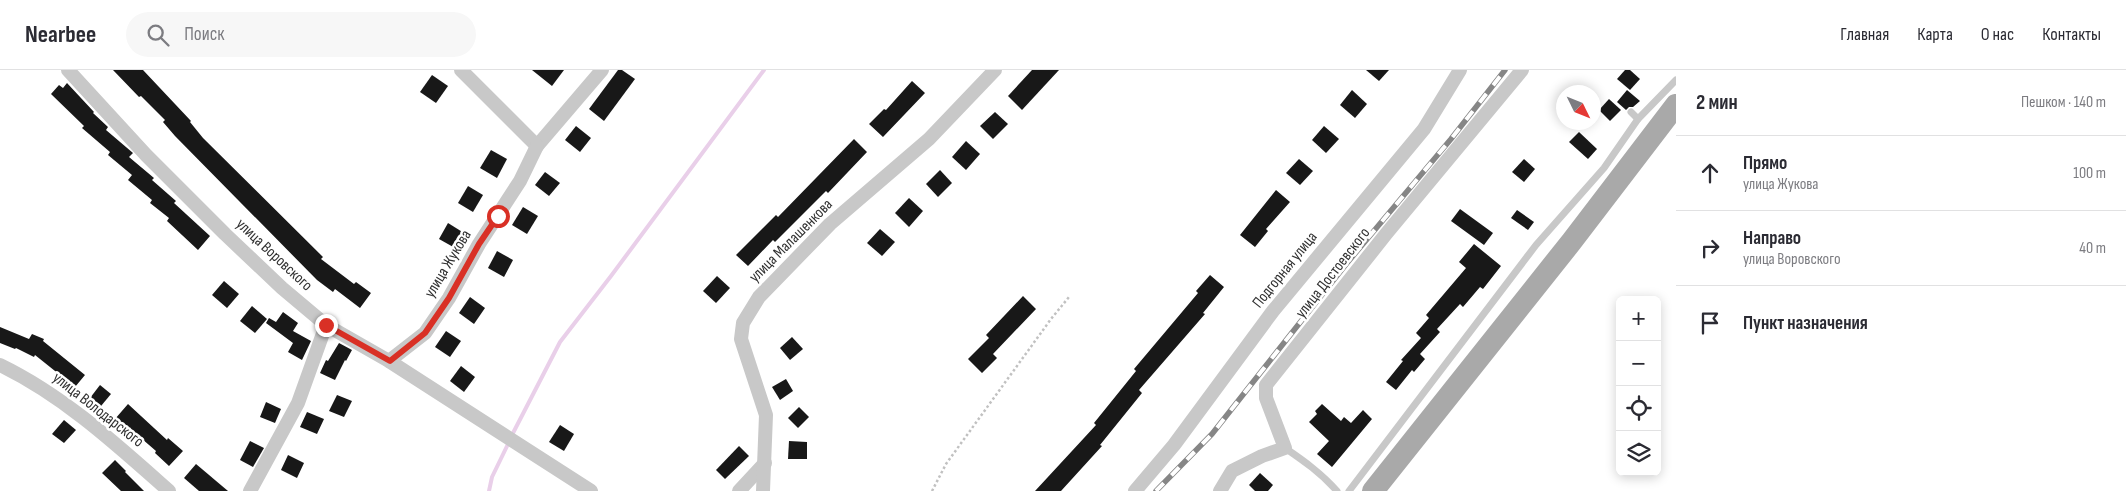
<!DOCTYPE html>
<html lang="ru">
<head>
<meta charset="utf-8">
<style>
  body { margin:0; font-family:"Sofia Sans Condensed",sans-serif; background:#f7f7f7; color:#2b2b33 }
  .controls { position:absolute; right:15px; bottom:15px; display:grid; overflow:hidden; border-radius:8px; box-shadow:0 2px 12px #0003 }
  .controls button { width:45px; height:45px; display:grid; place-items:center; padding:0; border:0; border-bottom:1px solid #e1e1e2; background:#fff; color:#2b2b33; font:25px sans-serif }
  .compass { position:absolute; left:1556px; top:15px; width:45px; height:45px; border-radius:50%; background:#fff; box-shadow:0 2px 12px #0003; rotate:133deg }
  .stop { position:absolute; width:15px; height:15px; margin:-11px; border:4px solid #d93025; border-radius:50%; background:#fff }
  .stop.end { background:#d93025; border-color:#fff; box-shadow:0 1px 5px #0008 }
  .list { margin:0; padding:0; list-style:none }
  h2 { display:flex; justify-content:space-between; align-items:center; height:65px; margin:0; padding:0 20px; font-size:21px }
  h2 small { font-size:16px; font-weight:400; color:#7c7c81 }
  .list li { display:grid; grid-template-columns:32px 1fr auto; gap:15px; align-items:center; box-sizing:border-box; height:75px; padding:0 20px; border-top:1px solid #e1e1e2 }
  .list b { display:block; font-size:19px; white-space:nowrap }
  .list p { margin:0; font-size:16px; white-space:nowrap; color:#7c7c81 }
  .list em { font-size:16px; font-style:normal; color:#7c7c81 }
  .icon { flex:none; width:28px; height:28px; fill:none; stroke:currentColor; stroke-width:2; stroke-linecap:round; stroke-linejoin:round }
  .map { position:relative; flex:none; width:1676px; height:421px; overflow:hidden }
  header { display:flex; align-items:center; gap:30px; box-sizing:border-box; height:70px; padding:0 25px; background:#fff; border-bottom:1px solid #e1e1e2 }
  header strong { font-size:24px }
  nav { display:flex; gap:28px; margin-inline-start:auto; font-size:18px }
  .search { width:350px; height:45px; background:#f7f7f7; display:flex; align-items:center; gap:12px; box-sizing:border-box; padding:0 18px; border-radius:28px; color:#7c7c81; font-size:19px }
  main { display:flex }
  aside { flex:1; background:#fff }
  .map>svg:first-child { display:block }
  .lines { fill:none; stroke-linecap:round; stroke-linejoin:round }
  .stream { stroke:#e9cfe9; stroke-width:4 }
  .building { fill:#181818 }
  .path { stroke:#c1c1c1; stroke-width:2.5; stroke-dasharray:2.5 2.5; stroke-linecap:butt }
  .lane { stroke:#c8c8c8; stroke-width:7 }
  .street { stroke:#c8c8c8; stroke-width:14 }
  .primary { stroke:#a9a9a9; stroke-width:22 }
  .rail-casing { stroke:#868686; stroke-width:5.5 }
  .rail { stroke:#fff; stroke-width:4; stroke-dasharray:11; stroke-linecap:butt }
  .route { stroke:#d93025; stroke-width:6 }
  .labels { text-anchor:middle; dominant-baseline:central; stroke-width:5; stroke-linejoin:round; paint-order:stroke }
  .street-label { font-size:16px; fill:#313131; stroke:#fff }
</style>
</head>
<body>
<header>
<strong>Nearbee</strong>
<div class="search"><svg class="icon" aria-label="search" viewBox="0 0 24 24"><circle cx="10" cy="10" r="6"/><path d="M15 15l6 6"/></svg>Поиск</div>
<nav><a>Главная</a><a>Карта</a><a>О нас</a><a>Контакты</a></nav>
</header>
<main>
<div class="map">
<svg width="1676" height="421" viewBox="0 0 1676 421">
  <rect width="100%" height="100%" fill="#fff"/>
  <g class="lines">
    <g class="stream">
      <polyline points="512,365 560,272 611,206 764,0"/>
      <polyline points="489,421 492,407 509,372"/>
    </g>
  </g>
  <g class="building">
    <polygon points="113,0 143,0 191,51 190,52 203,68 323,187 321,189 354,214 356,212 371,223 360,238 335,219 333,222 317,210 175,66 163,52 165,50 141,26 139,27"/>
    <polygon points="532,0 564,0 552,16"/>
    <polygon points="618,0 622,0 635,9 604,51 589,39"/>
    <polygon points="1032,0 1059,0 1022,40 1008,26"/>
    <polygon points="1366,0 1389,0 1379,11"/>
    <polygon points="1625,0 1630,0 1640,9 1630,20 1617,9"/>
    <polygon points="432,5 448,16 436,33 420,22"/>
    <polygon points="912,11 925,23 883,67 869,54 884,39 886,40"/>
    <polygon points="67,13 94,42 93,43 108,57 106,60 133,83 129,87 154,108 152,110 176,131 174,133 210,166 198,180 167,151 169,148 150,133 152,130 128,110 132,105 108,85 110,82 82,58 84,56 51,24 59,15 63,18"/>
    <polygon points="1352,20 1367,34 1355,48 1340,35"/>
    <polygon points="1627,20 1640,31 1633,37 1629,37 1626,40 1617,32"/>
    <polygon points="1609,29 1621,40 1610,51 1599,40"/>
    <polygon points="995,42 1008,54 993,69 980,56"/>
    <polygon points="576,56 591,68 580,82 565,70"/>
    <polygon points="1324,56 1339,69 1326,83 1312,70"/>
    <polygon points="1579,62 1597,79 1588,89 1569,72"/>
    <polygon points="854,69 867,82 828,123 826,121 775,172 773,170 748,196 736,185 776,145 778,147"/>
    <polygon points="966,71 980,84 966,100 952,87"/>
    <polygon points="491,80 507,89 497,108 480,98"/>
    <polygon points="1299,89 1313,101 1300,115 1286,103"/>
    <polygon points="1524,89 1535,99 1524,112 1512,102"/>
    <polygon points="940,100 952,113 938,127 926,114"/>
    <polygon points="545,102 560,113 549,126 535,115"/>
    <polygon points="468,116 483,125 473,142 458,133"/>
    <polygon points="1276,120 1290,132 1266,159 1268,161 1255,177 1240,165"/>
    <polygon points="909,128 923,141 909,157 895,143"/>
    <polygon points="523,137 538,146 527,164 512,155"/>
    <polygon points="1460,139 1493,163 1484,175 1451,151"/>
    <polygon points="1517,140 1534,152 1528,160 1511,148"/>
    <polygon points="448,153 464,163 455,178 439,169"/>
    <polygon points="880,159 895,172 882,186 867,173"/>
    <polygon points="1474,174 1501,196 1483,219 1480,217 1463,237 1460,234 1437,259 1440,262 1420,284 1425,289 1414,302 1412,300 1396,320 1386,312 1403,291 1401,290 1421,268 1416,263 1429,248 1426,245 1466,198 1459,192"/>
    <polygon points="497,181 513,190 504,207 488,198"/>
    <polygon points="1210,205 1224,217 1203,243 1205,244 1139,320 1142,323 1100,375 1102,376 1061,421 1035,421 1096,355 1094,353 1136,301 1134,299 1198,223 1196,221"/>
    <polygon points="717,206 730,218 716,233 703,221"/>
    <polygon points="224,211 239,224 227,238 212,225"/>
    <polygon points="1023,226 1036,239 993,284 997,288 982,303 968,289 989,268 986,265"/>
    <polygon points="470,227 485,238 474,254 459,243"/>
    <polygon points="252,236 267,249 255,263 240,251"/>
    <polygon points="283,242 298,253 293,261 311,271 302,290 288,282 293,273 266,253 269,248 276,252"/>
    <polygon points="0,257 29,269 32,264 44,269 43,271 85,305 75,317 35,285 34,287 16,278 15,279 0,273"/>
    <polygon points="446,261 461,271 450,287 435,277"/>
    <polygon points="792,267 803,279 790,290 780,278"/>
    <polygon points="339,273 352,280 346,291 345,290 335,310 320,303 326,290 328,291"/>
    <polygon points="461,296 475,307 464,322 450,311"/>
    <polygon points="786,309 793,321 780,330 772,317"/>
    <polygon points="100,315 111,324 101,336 90,328"/>
    <polygon points="337,325 352,331 344,347 329,341"/>
    <polygon points="266,332 281,339 275,353 260,347"/>
    <polygon points="128,334 167,370 168,368 183,381 169,396 155,383 156,381 127,356 125,358 115,349"/>
    <polygon points="1322,334 1341,351 1344,347 1351,353 1363,340 1372,349 1332,397 1317,384 1329,371 1309,352 1317,344 1315,341"/>
    <polygon points="799,337 809,347 798,358 788,348"/>
    <polygon points="307,342 324,349 317,364 300,357"/>
    <polygon points="64,350 76,360 64,373 52,364"/>
    <polygon points="560,355 574,364 564,381 549,372"/>
    <polygon points="250,371 264,378 253,397 240,390"/>
    <polygon points="789,371 807,372 807,389 788,389"/>
    <polygon points="739,376 749,386 725,409 716,400"/>
    <polygon points="288,385 304,393 297,408 281,400"/>
    <polygon points="115,390 126,401 125,402 144,421 121,421 102,403"/>
    <polygon points="196,394 228,421 199,421 184,408"/>
    <polygon points="1260,403 1273,415 1268,421 1255,421 1249,415"/>
  </g>
  <g class="lines">
    <polyline class="path" points="932,421 946,394 1051,249 1069,227"/>
    <g class="lane">
      <polyline points="1631,42 1638,49 1676,10"/>
      <path d="M1285,378C1304,391 1321,403 1337,421"/>
      <polyline points="1349,421 1536,175 1604,98 1638,49"/>
    </g>
    <g class="street">
      <polyline points="68,0 146,85 225,164 282,218 326,255 389,291 591,421"/>
      <polyline points="461,0 537,76 602,0"/>
      <polyline points="389,291 425,263 449,228 479,174 520,111 537,76"/>
      <path d="M0,295C64,326 116,374 169,421"/>
      <polyline points="250,421 298,333 326,255"/>
      <polyline points="739,421 765,393"/>
      <polyline points="763,421 766,345 741,269 743,253 759,227 830,154 929,69 995,0"/>
      <polyline points="1135,421 1174,375 1273,241 1424,59 1460,0"/>
      <polyline points="1220,421 1232,401 1262,386 1285,378 1266,328 1266,315 1386,164 1522,0"/>
    </g>
    <polyline class="primary" points="1373,421 1572,171 1676,35"/>
    <defs>
      <polyline id="rail" points="1156,421 1212,364 1347,193 1451,69 1505,0"/>
    </defs>
    <use href="#rail" class="rail-casing"/>
    <use href="#rail" class="rail"/>
  </g>
  <g class="lines">
    <polyline class="route" points="326,255 390,291 425,263 449,228 479,174 498,146"/>
  </g>
  <g class="labels">
    <g class="street-label">
      <text transform="translate(791 171) rotate(-45)">улица Малашенкова</text>
      <text transform="translate(274 185) rotate(43)">улица Воровского</text>
      <text transform="translate(448 194) rotate(-59)">улица Жукова</text>
      <text transform="translate(1285 200) rotate(-51)">Подгорная улица</text>
      <text transform="translate(1333 203) rotate(-52)">улица Достоевского</text>
      <text transform="translate(98 340) rotate(38)">улица Володарского</text>
    </g>
  </g>
</svg>
<div class="controls">
<button>+</button>
<button>−</button>
<button><svg class="icon" aria-label="locate" viewBox="0 0 24 24"><circle cx="12" cy="12" r="6"/><path d="M12 2v4M12 18v4M2 12h4M18 12h4"/></svg></button>
<button><svg class="icon" aria-label="layers" viewBox="0 0 24 24"><path d="M12 4l9 5-9 5-9-5zM3 14l9 5 9-5"/></svg></button>
</div>
<svg class="compass" viewBox="-18 -18 36 36"><path d="M0-13l5 13h-10z" fill="#e53935"/><path d="M0 13l5-13h-10z" fill="#7c7c81"/></svg>
<div class="stop" style="left:498px;top:146px"></div>
<div class="stop end" style="left:326px;top:255px"></div>
</div>
<aside>
<h2>2 мин<small>Пешком · 140 m</small></h2>
<ul class="list">
<li><svg class="icon" aria-label="ahead" viewBox="0 0 24 24"><path d="M12 20V5M6 11l6-6 6 6"/></svg><div><b>Прямо</b><p>улица Жукова</p></div><em>100 m</em></li>
<li><svg class="icon" aria-label="right" viewBox="0 0 24 24"><path d="M7 20v-9h11M14 6l5 5-5 5"/></svg><div><b>Направо</b><p>улица Воровского</p></div><em>40 m</em></li>
<li><svg class="icon" aria-label="arrive" viewBox="0 0 24 24"><path d="M6 21V4h12l-3 4 3 4H6"/></svg><div><b>Пункт назначения</b></div></li>
</ul>
</aside>
</main>
</body>
</html>
